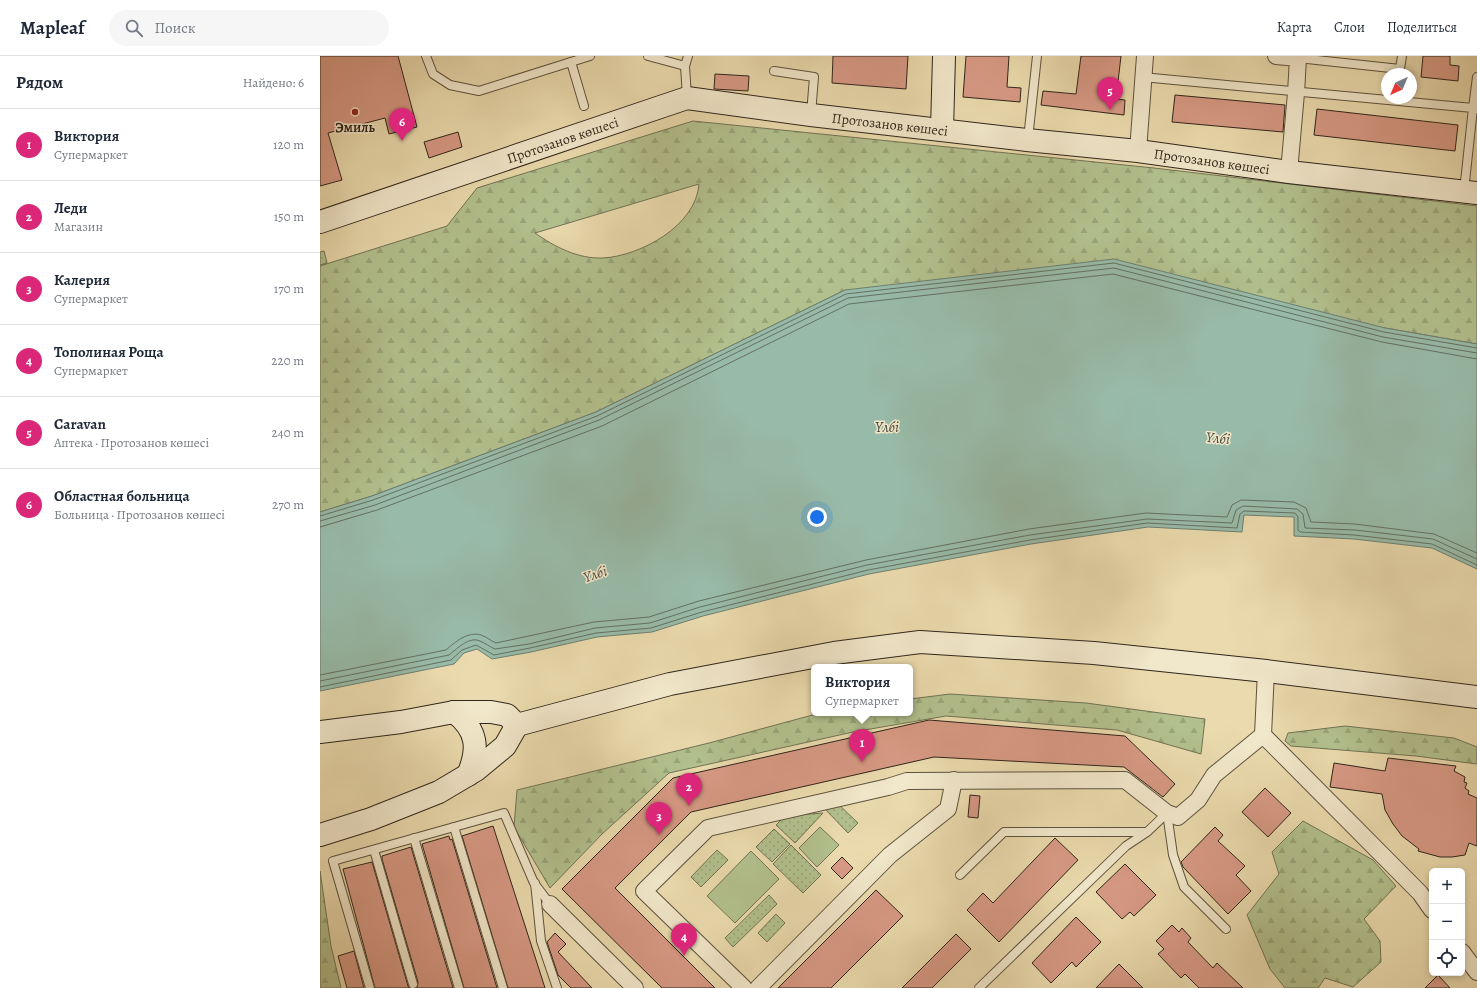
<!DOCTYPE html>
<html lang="ru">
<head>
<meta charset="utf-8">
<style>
  body { margin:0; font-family:Alegreya,serif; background:#f6f6f7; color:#1f2937 }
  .controls { position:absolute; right:12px; bottom:12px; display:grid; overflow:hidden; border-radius:6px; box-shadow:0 2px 6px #0003 }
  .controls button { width:36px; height:36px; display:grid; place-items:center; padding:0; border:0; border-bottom:1px solid #e0e1e3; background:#fff; color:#1f2937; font:20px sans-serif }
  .compass { position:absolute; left:1061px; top:12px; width:36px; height:36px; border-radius:50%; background:#fff; box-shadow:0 2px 6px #0003; rotate:224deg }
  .you { position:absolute; left:497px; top:461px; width:14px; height:14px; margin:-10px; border:3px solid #fff; border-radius:50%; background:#1a73e8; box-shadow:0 0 0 6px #1a73e833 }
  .badge { display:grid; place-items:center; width:26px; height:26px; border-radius:50%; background:#db2777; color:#fff; font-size:13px; font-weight:700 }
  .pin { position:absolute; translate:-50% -33px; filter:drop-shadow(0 1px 2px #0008) }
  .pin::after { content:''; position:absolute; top:21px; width:14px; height:12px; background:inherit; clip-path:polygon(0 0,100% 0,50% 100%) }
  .popup { position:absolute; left:491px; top:608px; width:102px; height:52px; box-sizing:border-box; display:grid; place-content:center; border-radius:6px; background:#fff; filter:drop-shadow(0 1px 3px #0005); font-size:13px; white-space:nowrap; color:#747a83 }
  .popup b { font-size:15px; color:#1f2937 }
  .popup::after { content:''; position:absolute; left:50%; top:100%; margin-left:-8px; border:8px solid transparent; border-top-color:#fff }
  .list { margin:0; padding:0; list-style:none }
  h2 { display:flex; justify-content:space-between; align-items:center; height:52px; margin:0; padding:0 16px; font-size:17px }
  h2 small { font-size:13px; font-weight:400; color:#747a83 }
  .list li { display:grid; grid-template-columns:26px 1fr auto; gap:12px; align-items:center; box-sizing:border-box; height:72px; padding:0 16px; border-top:1px solid #e0e1e3 }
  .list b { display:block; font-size:15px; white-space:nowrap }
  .list p { margin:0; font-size:13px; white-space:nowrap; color:#747a83 }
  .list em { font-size:13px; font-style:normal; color:#747a83 }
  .icon { flex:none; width:22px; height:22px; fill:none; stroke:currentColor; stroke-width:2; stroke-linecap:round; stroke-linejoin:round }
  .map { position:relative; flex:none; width:1157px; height:932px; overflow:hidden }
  header { display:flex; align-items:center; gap:24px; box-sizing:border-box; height:56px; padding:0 20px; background:#fff; border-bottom:1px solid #e0e1e3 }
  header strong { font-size:19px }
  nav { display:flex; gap:22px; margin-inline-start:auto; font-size:14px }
  .search { width:280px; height:36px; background:#f6f6f7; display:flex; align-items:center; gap:10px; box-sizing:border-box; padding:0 14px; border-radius:22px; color:#747a83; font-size:15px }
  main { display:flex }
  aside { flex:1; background:#fff }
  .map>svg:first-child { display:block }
  .green { fill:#b2c08d; stroke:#717354 }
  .forest { fill:url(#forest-firs); stroke:#717354; fill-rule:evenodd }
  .park { fill:url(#park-dots); stroke:#717354 }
  .water { fill:#98bba9; stroke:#6e7f70 }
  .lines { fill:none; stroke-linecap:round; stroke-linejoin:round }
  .shore { stroke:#647062; stroke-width:1 }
  .building { fill:#d79984; stroke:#30261a }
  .lane-casing { stroke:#5e533f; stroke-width:10 }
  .street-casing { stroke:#5e533f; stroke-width:18 }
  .secondary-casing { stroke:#30261a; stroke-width:24 }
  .lane { stroke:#f1e7ca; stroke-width:8 }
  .street { stroke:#f1e7ca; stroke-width:16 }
  .secondary { stroke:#f1e7ca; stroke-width:22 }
  .poi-dot { fill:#8f2418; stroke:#f1e7ca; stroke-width:1.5 }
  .labels { text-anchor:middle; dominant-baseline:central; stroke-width:3; stroke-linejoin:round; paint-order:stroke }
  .street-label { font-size:14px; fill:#30261a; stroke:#f1e7ca }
  .poi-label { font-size:14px; font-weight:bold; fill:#30261a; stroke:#f1e7ca }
  .water-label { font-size:15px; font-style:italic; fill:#4a4b3e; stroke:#f1e7ca }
</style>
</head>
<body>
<header>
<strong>Mapleaf</strong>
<div class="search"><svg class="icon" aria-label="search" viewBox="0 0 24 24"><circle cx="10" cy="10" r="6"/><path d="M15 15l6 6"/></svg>Поиск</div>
<nav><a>Карта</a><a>Слои</a><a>Поделиться</a></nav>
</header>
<main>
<aside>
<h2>Рядом<small>Найдено: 6</small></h2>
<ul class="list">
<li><span class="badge">1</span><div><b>Виктория</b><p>Супермаркет</p></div><em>120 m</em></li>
<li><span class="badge">2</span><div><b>Леди</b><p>Магазин</p></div><em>150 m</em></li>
<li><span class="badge">3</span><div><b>Калерия</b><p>Супермаркет</p></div><em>170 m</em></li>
<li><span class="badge">4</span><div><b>Тополиная Роща</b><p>Супермаркет</p></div><em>220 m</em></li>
<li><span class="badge">5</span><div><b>Caravan</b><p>Аптека · Протозанов көшесі</p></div><em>240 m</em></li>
<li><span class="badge">6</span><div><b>Областная больница</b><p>Больница · Протозанов көшесі</p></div><em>270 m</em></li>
</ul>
</aside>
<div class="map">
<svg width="1157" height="932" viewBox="0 0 1157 932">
  <defs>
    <pattern id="forest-firs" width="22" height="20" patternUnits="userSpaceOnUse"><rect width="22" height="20" fill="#b2c08d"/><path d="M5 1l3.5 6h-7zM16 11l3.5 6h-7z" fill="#99a579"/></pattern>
    <pattern id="park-dots" width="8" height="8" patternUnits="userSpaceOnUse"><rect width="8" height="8" fill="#b2c08d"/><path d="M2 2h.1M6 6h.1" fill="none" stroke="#99a579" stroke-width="1.8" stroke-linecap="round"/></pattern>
  </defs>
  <rect width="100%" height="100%" fill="#eadaad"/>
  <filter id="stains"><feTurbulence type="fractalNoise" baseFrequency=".005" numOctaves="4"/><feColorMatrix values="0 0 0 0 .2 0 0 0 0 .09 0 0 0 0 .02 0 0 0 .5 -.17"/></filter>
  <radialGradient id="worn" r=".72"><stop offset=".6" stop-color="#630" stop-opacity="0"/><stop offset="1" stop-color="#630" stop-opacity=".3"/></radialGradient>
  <g class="green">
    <polygon points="500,771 519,789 497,811 479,792"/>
    <polygon points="431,795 459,823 415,867 387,840"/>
  </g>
  <g class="forest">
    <path d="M373,65L834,112L1157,150V288L1065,272L525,234L276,356L52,440L0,456V210L127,170L157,132ZM379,128C376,170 320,200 283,202C258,203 235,191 215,177Z"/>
    <polygon points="630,638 766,647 885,663 881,698 797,674 626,660 533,676 349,717 282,778 230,832 194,771 197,734 389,687 500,657 590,657 590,643"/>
    <polygon points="1025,670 1134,682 1157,691 1157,708 1096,700 971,690 965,685 968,677"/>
    <polygon points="983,765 1053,804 1076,830 1044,863 1060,885 1061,906 1033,931 1005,922 998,932 965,932 950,913 927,859 959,818 952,796"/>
    <polygon points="0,815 11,890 21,932 0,932"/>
  </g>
  <g class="park">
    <polygon points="4,195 7,207 0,209 0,196"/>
    <polygon points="515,745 538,767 528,777 506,754"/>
    <polygon points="503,757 475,787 456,769 465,760"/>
    <polygon points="454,773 470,788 452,806 436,791"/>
    <polygon points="471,789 501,819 483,837 453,808"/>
    <polygon points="397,794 408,804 381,831 371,821"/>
    <polygon points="449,839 457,848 413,891 405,882"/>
    <polygon points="456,858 465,867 447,886 438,877"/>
  </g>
  <polygon class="water" points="794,203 1065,272 1157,288 1157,513 1112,492 1034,483 974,480 974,461 924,459 922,476 828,471 711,488 549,518 383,560 332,576 277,581 211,596 172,603 157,593 144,597 134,608 0,635 0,456 52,440 276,356 525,234"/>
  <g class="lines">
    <g class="shore">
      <polyline points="0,460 53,444 277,360 526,238 794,207 1064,276 1157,292"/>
      <polyline points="0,465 55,449 279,364 528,242 794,212 1063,281 1157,297"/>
      <polyline points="0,471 57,454 282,370 529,248 793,218 1062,286 1157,303"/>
      <path d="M0,619L126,594C135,586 148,575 161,579C167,581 171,585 176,587L274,566L329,561L379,545L546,504L709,473L826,457L907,461L912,449L921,444L974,446L986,452L991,466L1035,468L1114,478L1157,497"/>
      <path d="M0,625L129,599C137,593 149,580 160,585C165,587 170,591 175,593L209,588L275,572L330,567L380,551L547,509L710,479L827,463L912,467L916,454L923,450L977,453L983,458L985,472L1035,474L1113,483L1157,503"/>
      <polyline points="0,631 131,604 142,594 156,589 174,599 210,592 276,577 331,572 382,556 548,514 710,484 827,467 917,472 920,458 924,455 975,457 978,461 978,474 980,476 1034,479 1112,488 1157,509"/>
    </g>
  </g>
  <g class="building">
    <polygon points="0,0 78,0 97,71 69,78 65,62 8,77 22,124 0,130"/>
    <polygon points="513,0 588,0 586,33 512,27"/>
    <polygon points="646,0 689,0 687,31 701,32 700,46 643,41"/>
    <polygon points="761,0 801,0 796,43 805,44 804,59 721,49 723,35 756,38"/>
    <polygon points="1103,0 1130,0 1130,9 1139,10 1138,25 1101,21"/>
    <polygon points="395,18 429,20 428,35 394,33"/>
    <polygon points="855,39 965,49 963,76 852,66"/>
    <polygon points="997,53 1138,69 1135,95 994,79"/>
    <polygon points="138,76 142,91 109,102 104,86"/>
    <polygon points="609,664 805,680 855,728 843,741 804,711 614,701 371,756 295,832 395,932 342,932 242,833 353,722"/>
    <polygon points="1068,702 1136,710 1134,715 1145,721 1144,726 1147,727 1145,732 1149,735 1148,738 1157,742 1157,790 1149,787 1145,799 1132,801 1120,801 1098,795 1099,793 1082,780 1073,768 1065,754 1062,738 1010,731 1014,707 1065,715"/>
    <polygon points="945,732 971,757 948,781 922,756"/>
    <polygon points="650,739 660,740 658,762 648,761"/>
    <polygon points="173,770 217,907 225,932 188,932 142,780"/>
    <polygon points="895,771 903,779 898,785 925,810 916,819 931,835 908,858 863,811 861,806"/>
    <polygon points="129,780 130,784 132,783 177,932 144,932 102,788"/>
    <polygon points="735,782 758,804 679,886 647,854 663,837 673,847"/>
    <polygon points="91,791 133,932 97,932 98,926 62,803 62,800"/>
    <polygon points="522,801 533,812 522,823 511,812"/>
    <polygon points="52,806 88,930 89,932 55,932 23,813"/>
    <polygon points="805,808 836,839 814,860 810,856 802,863 776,836"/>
    <polygon points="556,834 583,860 511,932 458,932"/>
    <polygon points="756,861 781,886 756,911 752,906 731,927 712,907"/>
    <polygon points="852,869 859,876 862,872 871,882 868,886 893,912 897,907 923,932 879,932 865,918 861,922 838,898 844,893 836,885"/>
    <polygon points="235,877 246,888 238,896 272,932 251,932 238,919 227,886"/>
    <polygon points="636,878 651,893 612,932 582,932"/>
    <polygon points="34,895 44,932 27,932 18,900"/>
    <polygon points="799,908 823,932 776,932"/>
    <polygon points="1118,919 1130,932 1105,932"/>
  </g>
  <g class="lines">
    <defs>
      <g id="lane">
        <polyline points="106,0 113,18 130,29 159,35 270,0"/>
        <polyline points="328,0 365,10"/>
        <polyline points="978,2 1080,13 1082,0"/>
        <polyline points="251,6 264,50"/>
        <polyline points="454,15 494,21 491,58"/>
        <polyline points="822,21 1153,52 1144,135"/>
        <polyline points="1157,21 1153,52 1157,53"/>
        <polyline points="367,41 365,10 368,0"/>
        <polyline points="708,83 717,0"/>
        <polyline points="847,757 853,799 864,831 906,873"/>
        <polyline points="94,782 139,932"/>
        <polyline points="54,794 93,928"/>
        <polyline points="640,819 684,776 826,776"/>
        <polyline points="215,827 221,885 237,932"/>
        <polyline points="50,932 13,805 134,771"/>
        <polyline points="183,932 134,771 184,757 214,827 230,848"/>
        <polyline points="659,932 806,790 827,776 847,757"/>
      </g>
      <g id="street">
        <polyline points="956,0 978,2 976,37 969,116"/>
        <polyline points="818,95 825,0"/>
        <polyline points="946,615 943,679 1100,837 1112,854"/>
        <polyline points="230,848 315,932"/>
        <polyline points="1142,896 1157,916"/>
        <polyline points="424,932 324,835 388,772 568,731 587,725 805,724 847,757 858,761 878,744 894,719 943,679"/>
        <polyline points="438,932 570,799 628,753 634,724"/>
      </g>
      <g id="secondary">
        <polyline points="622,74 624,0"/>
        <path id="s1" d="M0,166L367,42L491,59L707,84L818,95L969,116L1157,137"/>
        <path d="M134,656C158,674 159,693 148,719"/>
        <polyline points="0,676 81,666 134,656 171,656 187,659 197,669 350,628 514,597 600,586 774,597 946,615 1157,641"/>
        <polyline points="0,779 51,763 119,736 156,714 185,690 197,669"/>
      </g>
    </defs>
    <use href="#lane" class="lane-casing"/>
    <use href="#street" class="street-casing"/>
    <use href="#secondary" class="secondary-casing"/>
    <use href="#lane" class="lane"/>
    <use href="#street" class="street"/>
    <use href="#secondary" class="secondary"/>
  </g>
  <circle class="poi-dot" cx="35" cy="56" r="4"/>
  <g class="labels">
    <g class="street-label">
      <text stroke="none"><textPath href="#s1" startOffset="592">Протозанов көшесі</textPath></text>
      <text stroke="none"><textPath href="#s1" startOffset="256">Протозанов көшесі</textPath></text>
      <text stroke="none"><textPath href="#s1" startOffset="916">Протозанов көшесі</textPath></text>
    </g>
    <g class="poi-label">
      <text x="35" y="71">Эмиль</text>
    </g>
    <g class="water-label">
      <text x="567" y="371">Үлбі</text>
      <text transform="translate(898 382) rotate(6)">Үлбі</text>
      <text transform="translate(275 518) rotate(-18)">Үлбі</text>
    </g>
  </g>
  <rect width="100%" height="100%" filter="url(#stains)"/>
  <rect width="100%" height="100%" fill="url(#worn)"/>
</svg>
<div class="controls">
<button>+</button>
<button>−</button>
<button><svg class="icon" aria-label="locate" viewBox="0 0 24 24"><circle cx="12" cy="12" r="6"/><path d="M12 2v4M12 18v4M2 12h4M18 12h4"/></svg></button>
</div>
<svg class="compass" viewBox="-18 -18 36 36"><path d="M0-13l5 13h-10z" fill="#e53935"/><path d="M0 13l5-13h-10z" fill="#747a83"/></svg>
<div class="you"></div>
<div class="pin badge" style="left:542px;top:706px">1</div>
<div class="popup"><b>Виктория</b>Супермаркет</div>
<div class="pin badge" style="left:369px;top:750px">2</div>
<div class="pin badge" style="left:339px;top:779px">3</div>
<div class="pin badge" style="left:364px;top:900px">4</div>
<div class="pin badge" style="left:790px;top:54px">5</div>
<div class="pin badge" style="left:82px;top:85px">6</div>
</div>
</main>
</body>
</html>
